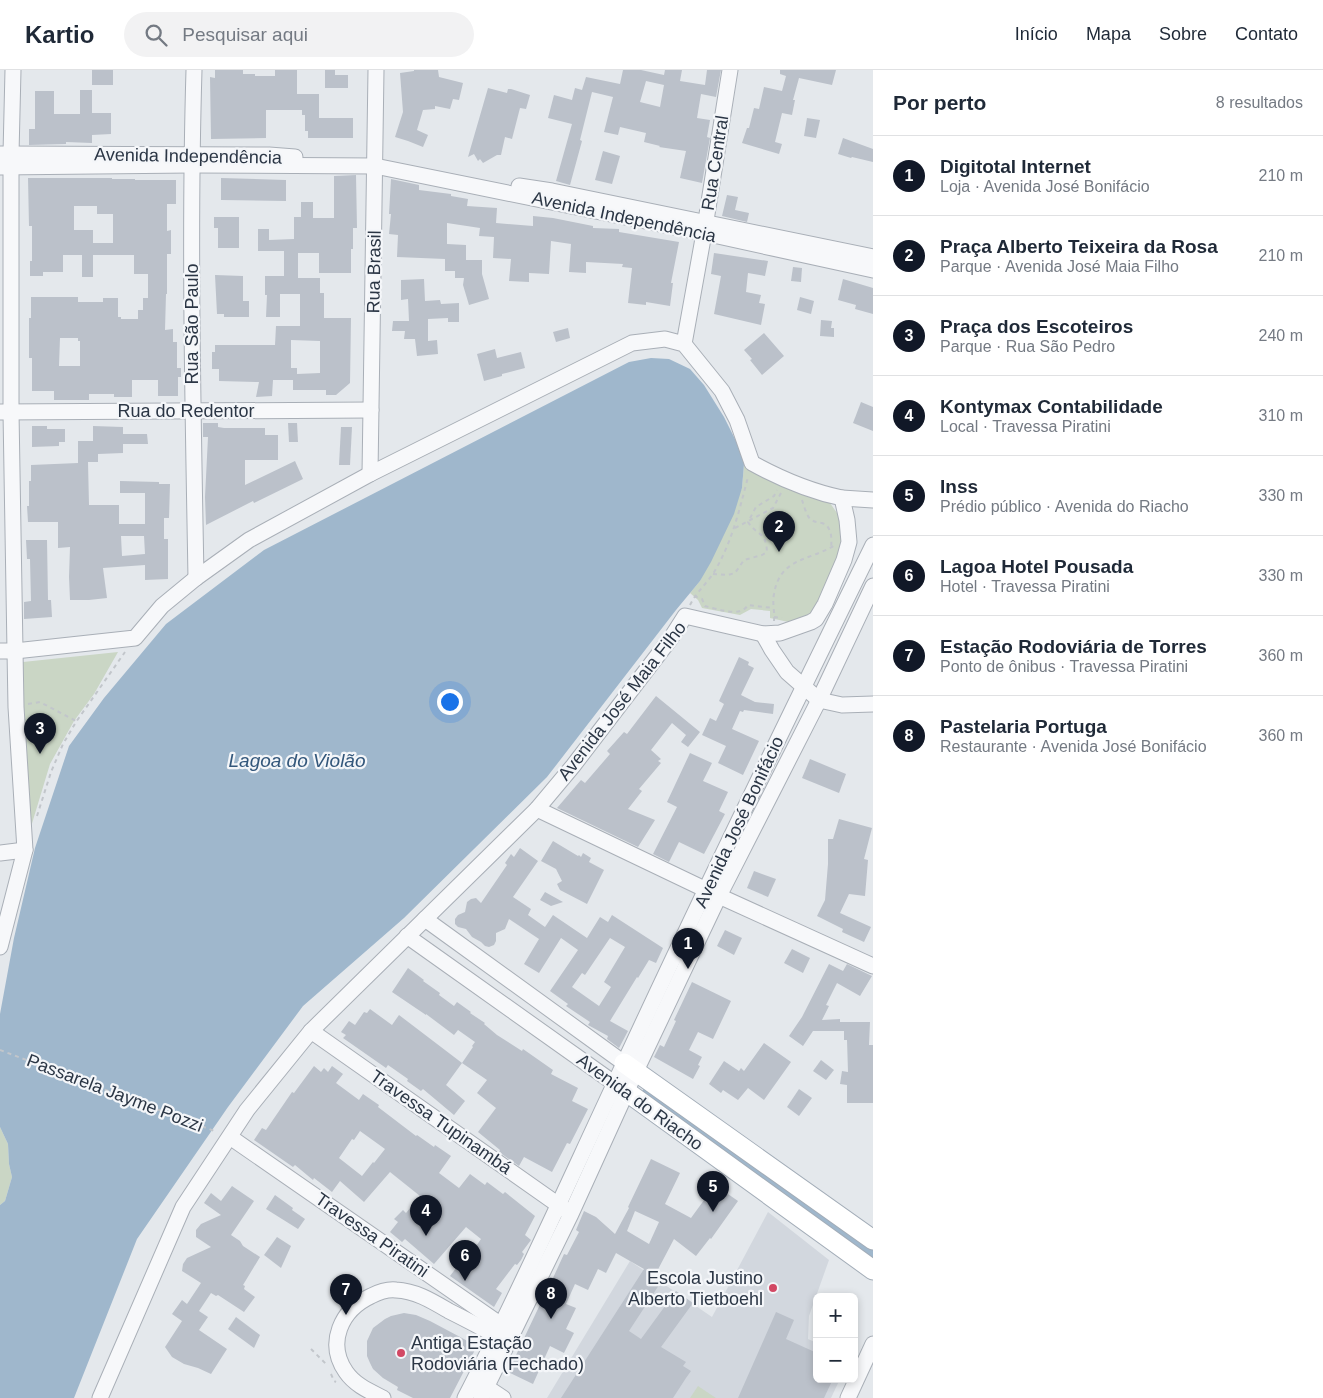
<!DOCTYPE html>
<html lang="pt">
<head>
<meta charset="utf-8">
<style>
  body { margin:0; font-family:Helvetica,sans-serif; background:#f2f2f3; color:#1f2937 }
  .controls { position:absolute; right:15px; bottom:15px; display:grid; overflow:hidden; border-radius:8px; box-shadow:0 2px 8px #0003 }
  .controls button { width:45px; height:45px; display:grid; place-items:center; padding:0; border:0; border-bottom:1px solid #e0e1e3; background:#fff; color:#1f2937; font:25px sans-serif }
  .you { position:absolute; left:449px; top:631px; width:18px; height:18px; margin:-12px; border:4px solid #fff; border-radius:50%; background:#1a73e8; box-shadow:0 0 0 8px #1a73e833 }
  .badge { display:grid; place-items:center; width:32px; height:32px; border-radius:50%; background:#111827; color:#fff; font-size:16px; font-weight:700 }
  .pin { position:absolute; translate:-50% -41px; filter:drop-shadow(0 1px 2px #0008) }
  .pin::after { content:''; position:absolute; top:26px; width:18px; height:15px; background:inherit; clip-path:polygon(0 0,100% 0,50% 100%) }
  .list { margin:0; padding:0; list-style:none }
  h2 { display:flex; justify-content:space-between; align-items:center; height:65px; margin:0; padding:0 20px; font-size:21px }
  h2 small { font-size:16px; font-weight:400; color:#747a83 }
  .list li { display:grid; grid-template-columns:32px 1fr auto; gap:15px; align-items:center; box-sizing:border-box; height:80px; padding:0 20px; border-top:1px solid #e0e1e3 }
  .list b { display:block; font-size:19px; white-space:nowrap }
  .list p { margin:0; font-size:16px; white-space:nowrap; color:#747a83 }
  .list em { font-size:16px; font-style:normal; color:#747a83 }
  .icon { flex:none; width:28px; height:28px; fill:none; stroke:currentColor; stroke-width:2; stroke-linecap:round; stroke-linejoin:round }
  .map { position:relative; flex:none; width:873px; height:1328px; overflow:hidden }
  header { display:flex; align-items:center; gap:30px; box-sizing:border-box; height:70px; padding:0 25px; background:#fff; border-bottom:1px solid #e0e1e3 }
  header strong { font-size:24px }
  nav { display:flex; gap:28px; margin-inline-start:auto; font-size:18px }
  .search { width:350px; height:45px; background:#f2f2f3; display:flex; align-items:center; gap:12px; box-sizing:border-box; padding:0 18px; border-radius:28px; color:#747a83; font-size:19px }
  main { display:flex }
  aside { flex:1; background:#fff }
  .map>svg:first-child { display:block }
  .built { fill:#d2d7de }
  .green { fill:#cad6c5 }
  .water { fill:#9fb7cc }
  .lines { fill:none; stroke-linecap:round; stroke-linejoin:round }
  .canal { stroke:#9fb7cc; stroke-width:12 }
  .building { fill:#bbc1ca; fill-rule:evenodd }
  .minor-casing { stroke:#a9afb7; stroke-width:17 }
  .major-casing { stroke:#a3adb8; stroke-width:21 }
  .path { stroke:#c2c6cb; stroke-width:2; stroke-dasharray:4 4; stroke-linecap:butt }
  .minor { stroke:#f7f8fa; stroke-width:15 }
  .major { stroke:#fff; stroke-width:19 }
  .poi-dot { fill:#d24864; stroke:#f4f6f9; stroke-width:2 }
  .labels { text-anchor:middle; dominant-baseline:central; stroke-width:4.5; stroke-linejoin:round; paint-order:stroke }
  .street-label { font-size:18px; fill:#2b3645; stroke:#f4f6f9 }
  .poi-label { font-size:18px; fill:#2b3645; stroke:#f4f6f9; text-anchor:end }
  .water-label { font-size:19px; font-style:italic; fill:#33577b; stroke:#f4f6f9 }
</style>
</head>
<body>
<header>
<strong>Kartio</strong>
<div class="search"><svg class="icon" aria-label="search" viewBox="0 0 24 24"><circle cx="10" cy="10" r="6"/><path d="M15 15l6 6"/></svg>Pesquisar aqui</div>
<nav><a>Início</a><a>Mapa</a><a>Sobre</a><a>Contato</a></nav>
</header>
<main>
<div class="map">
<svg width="873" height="1328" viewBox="0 0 873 1328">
  <rect width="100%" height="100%" fill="#e4e8ec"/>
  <polygon class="built" points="768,1142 829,1190 809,1246 808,1269 817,1273 817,1309 840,1309 831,1328 547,1328 630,1191 712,1247"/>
  <g class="green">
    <polygon points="744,394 757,399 770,411 800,424 817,428 830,433 837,443 841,450 845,472 811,547 793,553 770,548 770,541 751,539 740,545 702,538 698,530 690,523 700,511 742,418"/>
    <polygon points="118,582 94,624 74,651 50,694 27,770 23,592"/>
    <polygon points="0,1057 8,1074 9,1094 12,1107 5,1131 0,1135"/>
    <polygon points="698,1316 716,1328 690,1328"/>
  </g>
  <polygon class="water" points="651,288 669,289 690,299 704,315 724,347 739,377 744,394 742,418 734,444 711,492 700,511 676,540 547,707 404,848 303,936 228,1037 137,1169 74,1328 0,1328 0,1135 5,1131 12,1107 9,1094 8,1074 0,1057 0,944 14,868 35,778 69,676 104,628 166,554 264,480 629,292"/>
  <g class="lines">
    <polyline class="canal" points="648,1023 873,1184"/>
  </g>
  <g class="building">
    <rect x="92" y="0" width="21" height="15"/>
    <polygon points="215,0 243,0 243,4 255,4 255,6 275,6 275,0 297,0 297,24 319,24 319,48 353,48 353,68 308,68 308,61 305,61 305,45 302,45 302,40 266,40 266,68 211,69 210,7 215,8"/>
    <polygon points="325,0 335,0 335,5 348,5 348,18 325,18"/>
    <polygon points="414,0 438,0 439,7 463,13 459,30 453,29 450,39 435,36 435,39 423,40 417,60 428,65 423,77 408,71 395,67 403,42 400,3 414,1"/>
    <path d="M623,0H641L664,5L665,0H682L680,11L705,15L707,0H721L716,27L701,24L697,48L710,50L707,67L710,68L702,113L680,108L686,81L659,77L660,76L644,72L646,63L620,57L618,65L604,62L613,27L592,22L580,70L582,71L570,115L556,111L572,54L548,48L554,25L572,30L575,18L582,20L586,7L620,14ZM646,11L664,15L660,37L640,32Z"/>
    <polygon points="780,0 836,0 832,15 799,8 793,30 795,30 792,45 782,43 775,72 782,74 779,84 742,73 747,58 749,58 754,38 759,39 764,17 782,21 786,6 780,4"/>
    <polygon points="488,18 507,23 508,19 511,19 530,25 526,39 520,38 512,69 505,67 501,85 497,85 483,93 480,89 478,91 474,84 468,87"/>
    <polygon points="80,20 92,20 92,43 111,43 111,64 92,65 92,73 66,72 66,74 29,75 29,59 35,59 35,21 54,21 54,44 80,44"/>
    <polygon points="807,48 820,50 816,68 804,66"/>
    <polygon points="843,68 873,79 873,92 852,87 851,88 838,84"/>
    <polygon points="603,81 620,86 612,114 595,110"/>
    <path d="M356,105L357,158H353V179H351V203H319V183H298V208H320V223H324V248H351L350,313L336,325H326V320H293V310H273L272,326L256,327L259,312L219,311V299H212V282H215V275H275L276,256H300V224H280V247H266L267,225H265V206H284V181H258V159H269V170L294,169V147H301V132H313V148H334V106ZM291,270L320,271V303L297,304V298H291Z"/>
    <path d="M28,108H112V109H135V110H176V134H167V161L171,160V184H167V224H166L165,260L173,259V272H177V298H181V307H178V326H158V310H132V327H114V324H89V330H54V321H32V288H29V248H31V227H78V232H103V228H118V247H121V249H138V240H143V228H148V204H134V185H93V207H82V185H63V202H43V206H30V191H32V156H29ZM74,136H97V144H113V173H93V160H74ZM60,268H78V271H80V296H59Z"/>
    <polygon points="221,108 286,110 286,131 221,130"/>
    <polygon points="391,109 419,115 419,120 451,124 451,126 468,129 467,136 497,138 496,153 533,156 533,146 553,148 593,156 593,158 619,159 619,162 679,172 671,213 673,213 670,236 646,232 646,235 628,233 632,198 622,197 623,194 586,192 586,203 569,202 571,174 551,171 549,204 529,203 529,212 509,211 511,189 493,188 494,167 479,166 480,158 447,153 447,174 466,175 466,190 482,190 482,204 489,229 469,235 463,215 464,208 455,208 455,201 445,201 445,189 397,187 398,165 389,164 391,144 389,144"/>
    <polygon points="727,125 738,127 735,140 749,143 747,152 722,146"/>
    <polygon points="214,147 239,147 239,178 218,178 218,158 214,158"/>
    <polygon points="714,183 768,191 765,206 748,203 746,222 761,225 759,233 765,234 761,255 714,244 721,206 711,204"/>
    <polygon points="793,197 802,198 801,212 791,211"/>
    <polygon points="215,205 243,206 243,231 249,231 249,247 224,247 224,244 217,244"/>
    <polygon points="424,209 425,231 440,230 441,234 459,233 459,252 448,252 448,248 428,249 428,271 437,270 438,284 417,286 415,269 404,269 405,261 392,261 393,251 409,251 408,229 401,230 401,210"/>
    <polygon points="843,209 873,218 873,244 855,239 856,235 838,230"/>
    <polygon points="800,227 814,231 811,244 797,240"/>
    <polygon points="821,250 832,251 831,258 834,258 834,267 820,266"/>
    <polygon points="568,258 570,268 556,272 553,262"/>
    <polygon points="764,263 784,286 762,305 750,290 752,289 744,280"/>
    <polygon points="495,279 497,288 521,282 525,298 502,304 502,306 484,311 477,284"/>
    <polygon points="861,332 873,337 873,361 853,353"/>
    <polygon points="203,353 218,353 218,357 224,358 265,358 265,365 278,365 278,390 245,390 245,415 295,391 303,409 254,433 253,431 206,455 205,427 208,367 203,367"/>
    <polygon points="288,353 297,353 298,372 289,372"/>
    <polygon points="32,356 47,356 47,359 65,359 65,372 59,372 59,376 32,377"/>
    <path d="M93,356L123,357V364H147L148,374H123V383L98,384V392H88L89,435H119V454H145V423H120V411L159,412V414H170L169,448H164V469H168V509L145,510V495L103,498L107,528L89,530H70L69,507L70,477L58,478V452H28L27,436H29V411H31V395L78,393V371H93ZM121,466H144L145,484L122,486Z"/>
    <polygon points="341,357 352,357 350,395 339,395"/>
    <polygon points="26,470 47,470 48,530 51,530 52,547 24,549 24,532 31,531 30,489 27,489"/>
    <polygon points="739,587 749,592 748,595 754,598 741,625 755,632 774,634 773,644 744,640 743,642 740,641 732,659 759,671 743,705 718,693 726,676 702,665 710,648 716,651 724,634 719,631"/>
    <polygon points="656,626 700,662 688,677 681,672 686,665 672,653 651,680 661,689 658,691 661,693 639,719 642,721 628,739 655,750 638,777 557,738 581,710 585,713 610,684 607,681 624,662 627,664"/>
    <polygon points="690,683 712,693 703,711 728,722 719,741 725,744 704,784 679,772 669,792 653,784 677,737 667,732"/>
    <polygon points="810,689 846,704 839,723 802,708"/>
    <polygon points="839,749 872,758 864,789 868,790 865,826 849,824 840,843 871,857 864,872 842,862 843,859 817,846 825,830 828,794 828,769 833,769"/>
    <polygon points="553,771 578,786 579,785 581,787 583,783 591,788 589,792 604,800 587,834 560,820 557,814 562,811 556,799 541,791"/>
    <path d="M520,778L538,791L513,827L531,839L528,845L545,857L553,845L587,868L600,847L608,852L612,845L663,878L656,893L649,890L638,908L637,907L610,951L628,961L619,978L607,969L608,966L588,955L590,952L566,936L568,934L550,921L578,880L561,868L539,903L524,894L539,869L509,849L505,859L496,863V871L494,875L489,877L485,876L481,872L472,867L466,859L458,857L455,854V849L458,845L465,842L467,832L471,829L476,828L481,833L507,795L505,793L511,784L514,787ZM610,868L625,877L604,912L611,917L599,936L572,917L582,903L585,905Z"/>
    <polygon points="754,801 776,809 768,827 747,818"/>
    <polygon points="545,822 563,832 551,836 540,830"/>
    <polygon points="725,860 742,868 734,885 717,876"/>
    <polygon points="792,879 810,888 803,903 784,893"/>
    <polygon points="829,894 843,901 847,894 872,906 860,926 837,913 826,935 829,936 822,950 840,949 840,952 870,952 869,975 873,975 873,1033 847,1033 847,1015 840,1014 842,1001 848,1002 847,970 844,970 844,961 813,961 803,976 789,966 802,947"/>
    <polygon points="408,898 424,910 423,911 440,923 439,925 454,936 457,932 471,942 470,943 485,953 484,954 497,965 522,981 523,979 553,1000 551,1004 578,1018 572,1031 588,1039 570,1074 567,1073 552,1102 524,1087 519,1096 499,1082 500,1080 478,1062 496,1038 477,1023 487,1010 462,993 473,977 472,976 475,972 458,960 454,965 426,944 426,945 392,922"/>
    <polygon points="692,912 731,931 713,969 698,962 689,980 702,987 698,995 700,996 693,1009 654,987 660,975 664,977 676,951 674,950"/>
    <polygon points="370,939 392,955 399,945 462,993 446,1015 465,1031 454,1045 423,1019 421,1021 407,1011 408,1009 388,995 386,998 343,968 346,965 341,962 349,951 355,955 364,942 367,943"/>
    <polygon points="764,973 791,992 764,1030 748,1018 738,1030 723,1020 721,1023 709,1014 724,991 739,1001 741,998 744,1001"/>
    <polygon points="821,990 834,1000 826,1010 813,1001"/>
    <path d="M314,996L321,1002L324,998L328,1002L332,996L343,1004L336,1013L359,1030L363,1024L379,1035L378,1037L416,1066L417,1065L434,1077L435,1075L451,1086L439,1103L459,1118L470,1104L485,1115L487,1112L503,1124L505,1122L535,1146L525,1165L531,1170L522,1182L524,1184L521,1190L517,1195L515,1194L496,1219L502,1223L494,1237L450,1206L460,1193L463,1195L481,1169L466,1157L434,1194L405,1169L402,1172L390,1162L398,1152L394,1149L403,1140L406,1143L420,1126L390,1102L364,1132L340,1111L332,1122L314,1108L313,1110L295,1095L293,1097L254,1070L262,1058L266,1060L292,1022L294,1023ZM360,1061L385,1079L374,1093L373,1092L362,1106L339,1088L352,1069L354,1070Z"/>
    <polygon points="799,1019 812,1028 799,1046 787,1037"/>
    <path d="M651,1089L680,1103L665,1134L691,1148L715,1115L738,1131L711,1169L710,1168L696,1186L674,1169L654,1207L661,1212L629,1261L641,1269L676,1221L693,1233L661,1277L686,1292L683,1296L691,1301L686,1308L673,1328H561L644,1199L616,1183L606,1203L598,1199L588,1220L575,1214L566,1234L576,1238L566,1259L574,1263L564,1283L550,1276L533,1314L508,1302L545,1224L543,1223L550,1207L553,1208L564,1184L567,1185L579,1162L576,1160L584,1141L596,1147L615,1164L629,1138L628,1137ZM635,1141L659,1152L649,1174L627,1161Z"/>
    <polygon points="232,1116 254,1131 231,1165 240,1171 243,1176 260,1187 243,1215 245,1216 244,1219 255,1227 244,1242 218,1225 216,1226 211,1223 199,1241 208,1247 199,1260 227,1279 211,1304 198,1298 184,1294 172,1287 165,1277 182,1251 172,1244 182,1230 187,1234 201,1213 182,1201 183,1194 187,1188 211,1177 196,1167 196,1160 201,1154 221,1145 204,1133 211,1123 221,1131"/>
    <polygon points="275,1125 293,1138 292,1140 305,1149 298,1159 266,1139"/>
    <polygon points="277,1167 291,1176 281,1198 264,1185"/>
    <polygon points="776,1242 794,1250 786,1269 817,1283 817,1309 833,1309 824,1328 738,1328"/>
    <polygon points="404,1243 416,1245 430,1251 477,1276 450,1328 413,1328 397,1320 398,1317 383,1308 373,1299 370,1293 367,1286 367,1271 373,1258 385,1249 391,1246"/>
    <polygon points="236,1247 260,1265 254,1278 228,1259"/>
  </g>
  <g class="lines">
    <defs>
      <g id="minor">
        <path d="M194,0C189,169 193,338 196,508"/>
        <polyline points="0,84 269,85 295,87"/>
        <polyline points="0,97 191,95 375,96 704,163 873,200"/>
        <polyline points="519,116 552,121 873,187"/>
        <polyline points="684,274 704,163 730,0"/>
        <polyline points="0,342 371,340"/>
        <polyline points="370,404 376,0"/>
        <polyline points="842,428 873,430"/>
        <polyline points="763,564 772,580 787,602 819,630 842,635 873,634"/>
        <path d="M0,581H15L135,568L162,536L196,508L249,470L370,404L632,273L665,269L684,274L722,321L737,350L752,393C781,409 809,421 842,428L847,450L849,472L844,490L825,534L816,549L811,552L780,563L763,564L685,546L671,568L573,696L537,739L311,961L247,1040L183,1137L100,1328"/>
        <polyline points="537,739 719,826 873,896"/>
        <polyline points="0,783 25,780"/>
        <polyline points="425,849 624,993"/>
        <polyline points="407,866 621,1018"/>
        <polyline points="0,877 25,780 16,637 15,581 11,342 11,84 13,0"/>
        <polyline points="311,961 567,1141"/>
        <polyline points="230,1067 510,1261"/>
        <polyline points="479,1312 503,1328"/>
        <path d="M383,1328C369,1321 355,1315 346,1302C326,1273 341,1240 371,1226C379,1222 387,1219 396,1220C416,1221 432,1231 449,1241C465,1249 481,1257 496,1266L505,1272"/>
        <path d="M465,1328C518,1225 565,1120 614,1015C698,833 785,654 873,475"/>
        <polyline points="481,1328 571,1144 636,1001 719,826 819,630 873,516"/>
        <polyline points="848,1328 873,1274"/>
      </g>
      <g id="major">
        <polyline points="624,993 873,1170"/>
        <polyline points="627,1022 873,1200"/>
      </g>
    </defs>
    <use href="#minor" class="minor-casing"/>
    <use href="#major" class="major-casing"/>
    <g class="path">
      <path d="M802,430C804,436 806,444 810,449C814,452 817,452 822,453C832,456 832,469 831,478"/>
      <polyline points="735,458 773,438 782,421"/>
      <path d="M713,504L728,505L735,503L744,490L762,485L767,482C766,461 757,466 748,452L756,437L774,426L777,420"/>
      <path d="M694,526L702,529L705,536C718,539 740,548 748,535L773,538"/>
      <path d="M690,535C696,523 705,515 713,504C732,473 739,441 748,407"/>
      <polyline points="774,547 782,548"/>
      <path d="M774,551C775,542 772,533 774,524C780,487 810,491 835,475"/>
      <polyline points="28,634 40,632 76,651"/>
      <polyline points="37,746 51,702 63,674 76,652 125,582"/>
      <polyline points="0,980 217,1062"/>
      <polyline points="311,1279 327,1295"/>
      <polyline points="331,1304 334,1311 336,1312"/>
    </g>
    <use href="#minor" class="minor"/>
    <use href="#major" class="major"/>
  </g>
  <g class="poi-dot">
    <circle cx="773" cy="1218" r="5"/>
    <circle cx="401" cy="1283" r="5"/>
  </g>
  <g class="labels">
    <g class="street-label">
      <text transform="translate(188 86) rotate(1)">Avenida Independência</text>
      <text transform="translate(715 93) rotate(-81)">Rua Central</text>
      <text transform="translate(624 147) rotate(12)">Avenida Independência</text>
      <text transform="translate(374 202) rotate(-89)">Rua Brasil</text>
      <text transform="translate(192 254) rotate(-90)">Rua São Paulo</text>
      <text x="186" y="341">Rua do Redentor</text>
      <text transform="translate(622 631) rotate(-52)">Avenida José Maia Filho</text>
      <text transform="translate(739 752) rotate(-65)">Avenida José Bonifácio</text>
      <text transform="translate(115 1023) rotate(21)">Passarela Jayme Pozzi</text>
      <text transform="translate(640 1032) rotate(36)">Avenida do Riacho</text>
      <text transform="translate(441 1052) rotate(35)">Travessa Tupinambá</text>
      <text transform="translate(372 1165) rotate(35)">Travessa Piratini</text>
    </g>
    <g class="poi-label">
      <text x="763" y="1208">Escola Justino<tspan x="763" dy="21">Alberto Tietboehl</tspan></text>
      <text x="411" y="1273" text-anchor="start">Antiga Estação<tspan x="411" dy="21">Rodoviária (Fechado)</tspan></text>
    </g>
    <g class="water-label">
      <text x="297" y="690">Lagoa do Violão</text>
    </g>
  </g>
</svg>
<div class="controls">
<button>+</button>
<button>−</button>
</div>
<div class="you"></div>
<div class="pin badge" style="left:688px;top:899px">1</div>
<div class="pin badge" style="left:779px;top:482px">2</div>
<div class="pin badge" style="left:40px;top:684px">3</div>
<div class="pin badge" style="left:426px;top:1166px">4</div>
<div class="pin badge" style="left:713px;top:1142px">5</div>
<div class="pin badge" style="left:465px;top:1211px">6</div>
<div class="pin badge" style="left:346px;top:1245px">7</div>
<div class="pin badge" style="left:551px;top:1249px">8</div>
</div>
<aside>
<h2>Por perto<small>8 resultados</small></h2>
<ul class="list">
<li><span class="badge">1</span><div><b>Digitotal Internet</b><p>Loja · Avenida José Bonifácio</p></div><em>210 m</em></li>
<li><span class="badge">2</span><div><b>Praça Alberto Teixeira da Rosa</b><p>Parque · Avenida José Maia Filho</p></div><em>210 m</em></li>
<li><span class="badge">3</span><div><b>Praça dos Escoteiros</b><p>Parque · Rua São Pedro</p></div><em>240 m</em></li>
<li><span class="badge">4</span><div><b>Kontymax Contabilidade</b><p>Local · Travessa Piratini</p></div><em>310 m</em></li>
<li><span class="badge">5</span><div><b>Inss</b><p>Prédio público · Avenida do Riacho</p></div><em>330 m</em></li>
<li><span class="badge">6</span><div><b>Lagoa Hotel Pousada</b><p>Hotel · Travessa Piratini</p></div><em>330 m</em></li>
<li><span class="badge">7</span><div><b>Estação Rodoviária de Torres</b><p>Ponto de ônibus · Travessa Piratini</p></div><em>360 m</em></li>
<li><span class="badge">8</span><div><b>Pastelaria Portuga</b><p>Restaurante · Avenida José Bonifácio</p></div><em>360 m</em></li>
</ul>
</aside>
</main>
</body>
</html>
